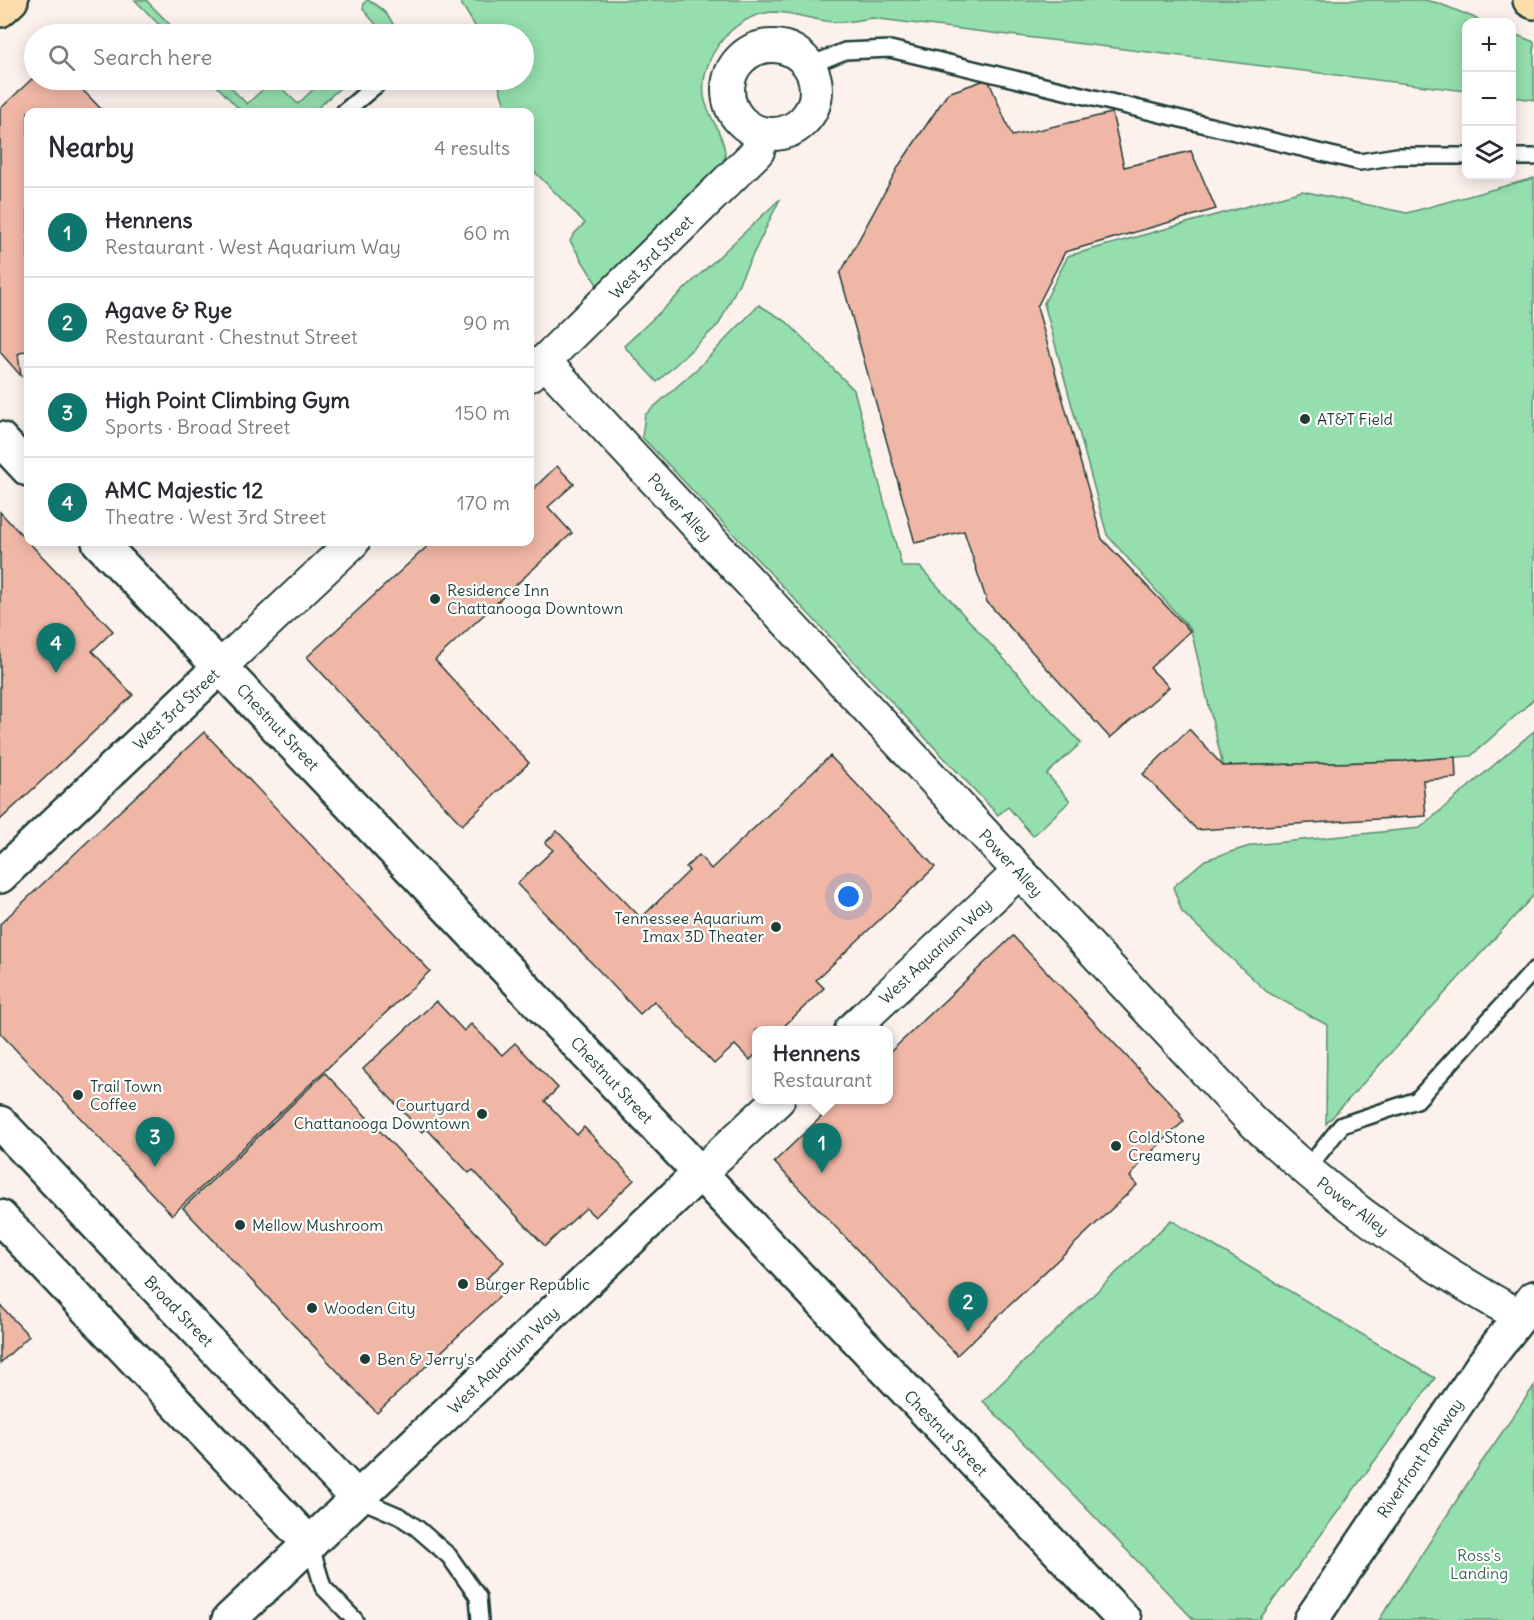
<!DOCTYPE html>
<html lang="en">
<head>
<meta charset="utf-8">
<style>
  body { margin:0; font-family:Delius,sans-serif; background:#f7f7f7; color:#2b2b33 }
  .controls { position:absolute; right:18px; top:18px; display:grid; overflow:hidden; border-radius:12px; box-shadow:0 3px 15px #0003 }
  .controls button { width:54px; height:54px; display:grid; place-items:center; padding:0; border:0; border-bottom:2px solid #e1e1e2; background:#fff; color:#2b2b33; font:30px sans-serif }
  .you { position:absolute; left:849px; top:897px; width:21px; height:21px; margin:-15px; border:4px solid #fff; border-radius:50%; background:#1a73e8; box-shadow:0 0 0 9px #1a73e833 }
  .badge { display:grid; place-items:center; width:39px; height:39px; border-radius:50%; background:#0f766e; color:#fff; font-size:20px; font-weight:700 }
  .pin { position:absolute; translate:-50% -50px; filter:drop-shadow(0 2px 3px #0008) }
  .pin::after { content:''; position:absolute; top:32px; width:21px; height:18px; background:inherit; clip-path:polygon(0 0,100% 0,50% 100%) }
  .popup { position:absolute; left:752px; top:1026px; width:141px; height:78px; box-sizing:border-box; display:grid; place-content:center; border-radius:12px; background:#fff; filter:drop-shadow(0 2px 4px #0005); font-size:20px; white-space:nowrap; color:#7c7c81 }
  .popup b { font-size:22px; color:#2b2b33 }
  .popup::after { content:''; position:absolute; left:50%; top:100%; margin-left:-12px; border:12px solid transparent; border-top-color:#fff }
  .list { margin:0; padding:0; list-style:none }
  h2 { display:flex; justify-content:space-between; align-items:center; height:78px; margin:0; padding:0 24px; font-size:26px }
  h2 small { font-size:20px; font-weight:400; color:#7c7c81 }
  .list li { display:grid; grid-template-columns:39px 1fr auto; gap:18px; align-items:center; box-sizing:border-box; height:90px; padding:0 24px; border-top:2px solid #e1e1e2 }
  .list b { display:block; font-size:22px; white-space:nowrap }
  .list p { margin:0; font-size:20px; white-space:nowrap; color:#7c7c81 }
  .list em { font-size:20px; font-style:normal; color:#7c7c81 }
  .icon { flex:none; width:33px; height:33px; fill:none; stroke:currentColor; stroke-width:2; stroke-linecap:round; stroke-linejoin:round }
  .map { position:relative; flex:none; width:1534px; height:1620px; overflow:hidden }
  .search { position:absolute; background:#fff; box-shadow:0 3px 15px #0003; left:24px; top:24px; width:510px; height:66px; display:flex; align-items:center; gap:15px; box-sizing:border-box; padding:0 21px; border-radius:33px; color:#7c7c81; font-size:22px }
  .panel { position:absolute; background:#fff; box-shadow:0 3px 15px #0003; left:24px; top:108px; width:510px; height:438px; border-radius:12px }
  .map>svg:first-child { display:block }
  .green { fill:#95dead; stroke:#5a8e70; stroke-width:1.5 }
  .building { fill:#f0b7a7; stroke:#1f3d34; stroke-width:1.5 }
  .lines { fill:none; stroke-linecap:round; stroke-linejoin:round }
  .service-casing { stroke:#1f3d34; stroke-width:20 }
  .minor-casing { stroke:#1f3d34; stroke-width:36 }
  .tertiary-casing { stroke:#1f3d34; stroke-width:38 }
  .secondary-casing { stroke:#1f3d34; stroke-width:38 }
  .primary-casing { stroke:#1f3d34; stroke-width:38 }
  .motorway-casing { stroke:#1f3d34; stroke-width:38 }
  .service { stroke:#fff; stroke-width:15 }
  .minor { stroke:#fff; stroke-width:32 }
  .tertiary { stroke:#fff; stroke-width:33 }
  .secondary { stroke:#fff; stroke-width:33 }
  .primary { stroke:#fbddab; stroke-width:33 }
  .motorway { stroke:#fbddab; stroke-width:33 }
  .poi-dot { fill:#1f3d34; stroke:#fff; stroke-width:2 }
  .labels { text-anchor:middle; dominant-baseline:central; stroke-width:4.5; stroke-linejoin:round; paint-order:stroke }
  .street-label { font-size:16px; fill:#1f3d34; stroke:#fff }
  .poi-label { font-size:16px; fill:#1f3d34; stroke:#fff; text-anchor:start }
  .park-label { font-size:16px; fill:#3c6552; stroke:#fff }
</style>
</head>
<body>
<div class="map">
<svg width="1534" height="1620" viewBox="0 0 1534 1620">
  <rect width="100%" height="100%" fill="#fcf1ed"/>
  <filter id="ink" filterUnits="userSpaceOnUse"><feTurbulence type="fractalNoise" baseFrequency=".0167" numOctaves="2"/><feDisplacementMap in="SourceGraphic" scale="12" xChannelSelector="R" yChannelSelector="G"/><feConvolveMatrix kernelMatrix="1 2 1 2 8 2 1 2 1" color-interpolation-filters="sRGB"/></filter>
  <g filter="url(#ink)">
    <g class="green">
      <polygon points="135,0 146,0 179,34 168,34"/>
      <path d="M367,0C380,5 396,21 395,34H370L378,27L363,9L364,3Z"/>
      <path d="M459,0H1424L1438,3L1485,22H1466V91L871,18C859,20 846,23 835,22C815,21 796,13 776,12C735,12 699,57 704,96C707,117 726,135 725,157C724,162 721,169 719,174L602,293L570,241L574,234L585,223L530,167V112H507L497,80H524V34H480Z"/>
      <polygon points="1512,33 1534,42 1534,100 1512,97"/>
      <polygon points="211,80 223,80 247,104 273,80 298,104 323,80 349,80 313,112 242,112"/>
      <polygon points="1534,178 1534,699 1471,756 1404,761 1223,766 1191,630 1107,535 1044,303 1068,256 1302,191 1407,213"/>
      <polygon points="780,199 719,324 657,382 624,346"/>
      <polygon points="759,305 787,322 854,390 902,567 920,567 1081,743 1047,774 1070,801 1033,836 1008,807 998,815 642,437 645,415 699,367"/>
      <polygon points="1534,731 1534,895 1326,1124 1327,1025 1267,992 1182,912 1173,887 1205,860 1253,845 1420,828"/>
      <polygon points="1171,1220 1435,1378 1259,1620 1194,1620 983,1401"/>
      <polygon points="1534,1386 1534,1620 1379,1620 1479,1466"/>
    </g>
    <g class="building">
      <polygon points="34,77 34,80 73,80 104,112 28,112 28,350 18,354 21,376 0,352 0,109"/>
      <polygon points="988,79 1012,136 1112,113 1124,167 1191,151 1216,209 1065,252 1037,307 1102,539 1190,631 1150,668 1169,687 1110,738 987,602 964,531 915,543 840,274 900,164 948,93"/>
      <polygon points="557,466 574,484 548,507 572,533 435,660 529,763 462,825 307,657 432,542 530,542 530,487 532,490"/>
      <polygon points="0,512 113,631 92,651 133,695 0,820"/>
      <polygon points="1189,729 1223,766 1404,761 1455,757 1456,778 1423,780 1426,816 1197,830 1143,774"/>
      <polygon points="204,732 430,971 172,1215 0,1033 0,924"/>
      <polygon points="830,756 935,867 816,980 824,988 780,1030 756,1030 756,1054 750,1060 735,1045 714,1064 654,1001 640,1014 517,884 553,850 545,843 557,831 641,918 689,871 686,867 699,855 711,869"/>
      <polygon points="1013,936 1181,1114 1179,1115 1184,1121 1142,1161 1130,1177 1137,1185 957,1355 774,1162 839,1100 888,1100 888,1054"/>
      <polygon points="436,1001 464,1031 471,1024 502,1055 515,1043 558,1088 545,1101 577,1135 584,1127 634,1180 595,1217 586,1208 545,1246 473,1170 469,1173 426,1128 422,1132 363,1069"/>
      <polygon points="325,1073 504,1262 487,1278 502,1294 377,1413 183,1208"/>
      <polygon points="0,1305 29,1336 0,1363"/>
    </g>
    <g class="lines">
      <defs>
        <g id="service">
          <polyline points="808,66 845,51 890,49 1360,162 1397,156 1466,156"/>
          <polyline points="344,112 382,80"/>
          <polyline points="1512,157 1534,157"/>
          <polyline points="1306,1170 1342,1125 1417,1100 1534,970"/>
          <polyline points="357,1498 399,1516 417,1528 449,1556 478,1597 480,1620"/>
          <polyline points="310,1544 323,1587 355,1620"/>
        </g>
        <g id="minor">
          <circle cx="772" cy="90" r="44"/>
          <path d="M544,361L1250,1119C1331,1196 1421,1262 1520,1316"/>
          <polyline points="530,375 758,151 763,134"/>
          <polyline points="220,667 353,542"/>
          <polyline points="851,1030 1019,872"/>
          <polyline points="700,1173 778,1100"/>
        </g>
        <g id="tertiary">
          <polyline points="0,439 28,469"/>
          <polyline points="99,542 220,667 1124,1620"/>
          <polyline points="0,876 220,667"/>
          <polyline points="0,1123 357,1498"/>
          <polyline points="0,1217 310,1544"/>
          <polyline points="229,1620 700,1173"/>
        </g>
        <polyline id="secondary" points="1311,1620 1482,1366 1534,1298"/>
        <polyline id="primary" points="0,10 11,0"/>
        <polyline id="motorway" points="1530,0 1534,2"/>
      </defs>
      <use href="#service" class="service-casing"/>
      <use href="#minor" class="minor-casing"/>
      <use href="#tertiary" class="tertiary-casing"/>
      <use href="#secondary" class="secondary-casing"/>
      <use href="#primary" class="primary-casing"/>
      <use href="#motorway" class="motorway-casing"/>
      <use href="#service" class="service"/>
      <use href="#minor" class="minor"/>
      <use href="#tertiary" class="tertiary"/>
      <use href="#secondary" class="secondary"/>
      <use href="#primary" class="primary"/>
      <use href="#motorway" class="motorway"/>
    </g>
  </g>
  <g class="poi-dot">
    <circle cx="1305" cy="419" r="6"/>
    <circle cx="435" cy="599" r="6"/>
    <circle cx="776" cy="927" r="6"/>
    <circle cx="78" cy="1095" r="6"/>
    <circle cx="482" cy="1114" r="6"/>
    <circle cx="1116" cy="1146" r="6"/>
    <circle cx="240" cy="1225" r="6"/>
    <circle cx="463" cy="1284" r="6"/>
    <circle cx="312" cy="1308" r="6"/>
    <circle cx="365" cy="1359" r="6"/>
  </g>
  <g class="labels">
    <g class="street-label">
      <text transform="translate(651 257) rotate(-45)">West 3rd Street</text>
      <text transform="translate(680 507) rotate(47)">Power Alley</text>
      <text transform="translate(176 709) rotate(-43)">West 3rd Street</text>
      <text transform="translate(278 727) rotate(47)">Chestnut Street</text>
      <text transform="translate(1011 863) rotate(47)">Power Alley</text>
      <text transform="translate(935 951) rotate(-43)">West Aquarium Way</text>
      <text transform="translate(612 1080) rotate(47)">Chestnut Street</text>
      <text transform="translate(1353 1206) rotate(37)">Power Alley</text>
      <text transform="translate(179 1311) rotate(46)">Broad Street</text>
      <text transform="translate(503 1360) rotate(-44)">West Aquarium Way</text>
      <text transform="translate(946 1433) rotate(46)">Chestnut Street</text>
      <text transform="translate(1420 1458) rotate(-56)">Riverfront Parkway</text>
    </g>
    <g class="poi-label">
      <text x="1317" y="419">AT&amp;T Field</text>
      <text x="447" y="590">Residence Inn<tspan x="447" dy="18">Chattanooga Downtown</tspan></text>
      <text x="764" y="918" text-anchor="end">Tennessee Aquarium<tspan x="764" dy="18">Imax 3D Theater</tspan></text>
      <text x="90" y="1086">Trail Town<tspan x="90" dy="18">Coffee</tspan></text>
      <text x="470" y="1105" text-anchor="end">Courtyard<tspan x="470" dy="18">Chattanooga Downtown</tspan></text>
      <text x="1128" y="1137">Cold Stone<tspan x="1128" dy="18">Creamery</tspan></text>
      <text x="252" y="1225">Mellow Mushroom</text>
      <text x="475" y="1284">Burger Republic</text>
      <text x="324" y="1308">Wooden City</text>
      <text x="377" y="1359">Ben &amp; Jerry's</text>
    </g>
    <g class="park-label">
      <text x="1479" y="1555">Ross's<tspan x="1479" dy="18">Landing</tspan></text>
    </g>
  </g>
</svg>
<div class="controls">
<button>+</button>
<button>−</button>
<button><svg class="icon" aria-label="layers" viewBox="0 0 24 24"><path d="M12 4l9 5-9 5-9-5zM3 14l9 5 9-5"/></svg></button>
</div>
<div class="you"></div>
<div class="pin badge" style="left:822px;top:1173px">1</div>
<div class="popup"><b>Hennens</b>Restaurant</div>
<div class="pin badge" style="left:968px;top:1332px">2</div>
<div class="pin badge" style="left:155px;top:1167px">3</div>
<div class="pin badge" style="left:56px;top:673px">4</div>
<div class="search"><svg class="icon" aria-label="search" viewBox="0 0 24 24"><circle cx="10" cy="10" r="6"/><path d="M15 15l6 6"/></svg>Search here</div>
<section class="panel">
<h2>Nearby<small>4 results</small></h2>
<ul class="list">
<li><span class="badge">1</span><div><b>Hennens</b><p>Restaurant · West Aquarium Way</p></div><em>60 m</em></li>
<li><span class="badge">2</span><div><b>Agave &amp; Rye</b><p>Restaurant · Chestnut Street</p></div><em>90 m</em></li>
<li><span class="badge">3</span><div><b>High Point Climbing Gym</b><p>Sports · Broad Street</p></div><em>150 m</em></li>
<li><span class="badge">4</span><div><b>AMC Majestic 12</b><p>Theatre · West 3rd Street</p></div><em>170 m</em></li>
</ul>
</section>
</div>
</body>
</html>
